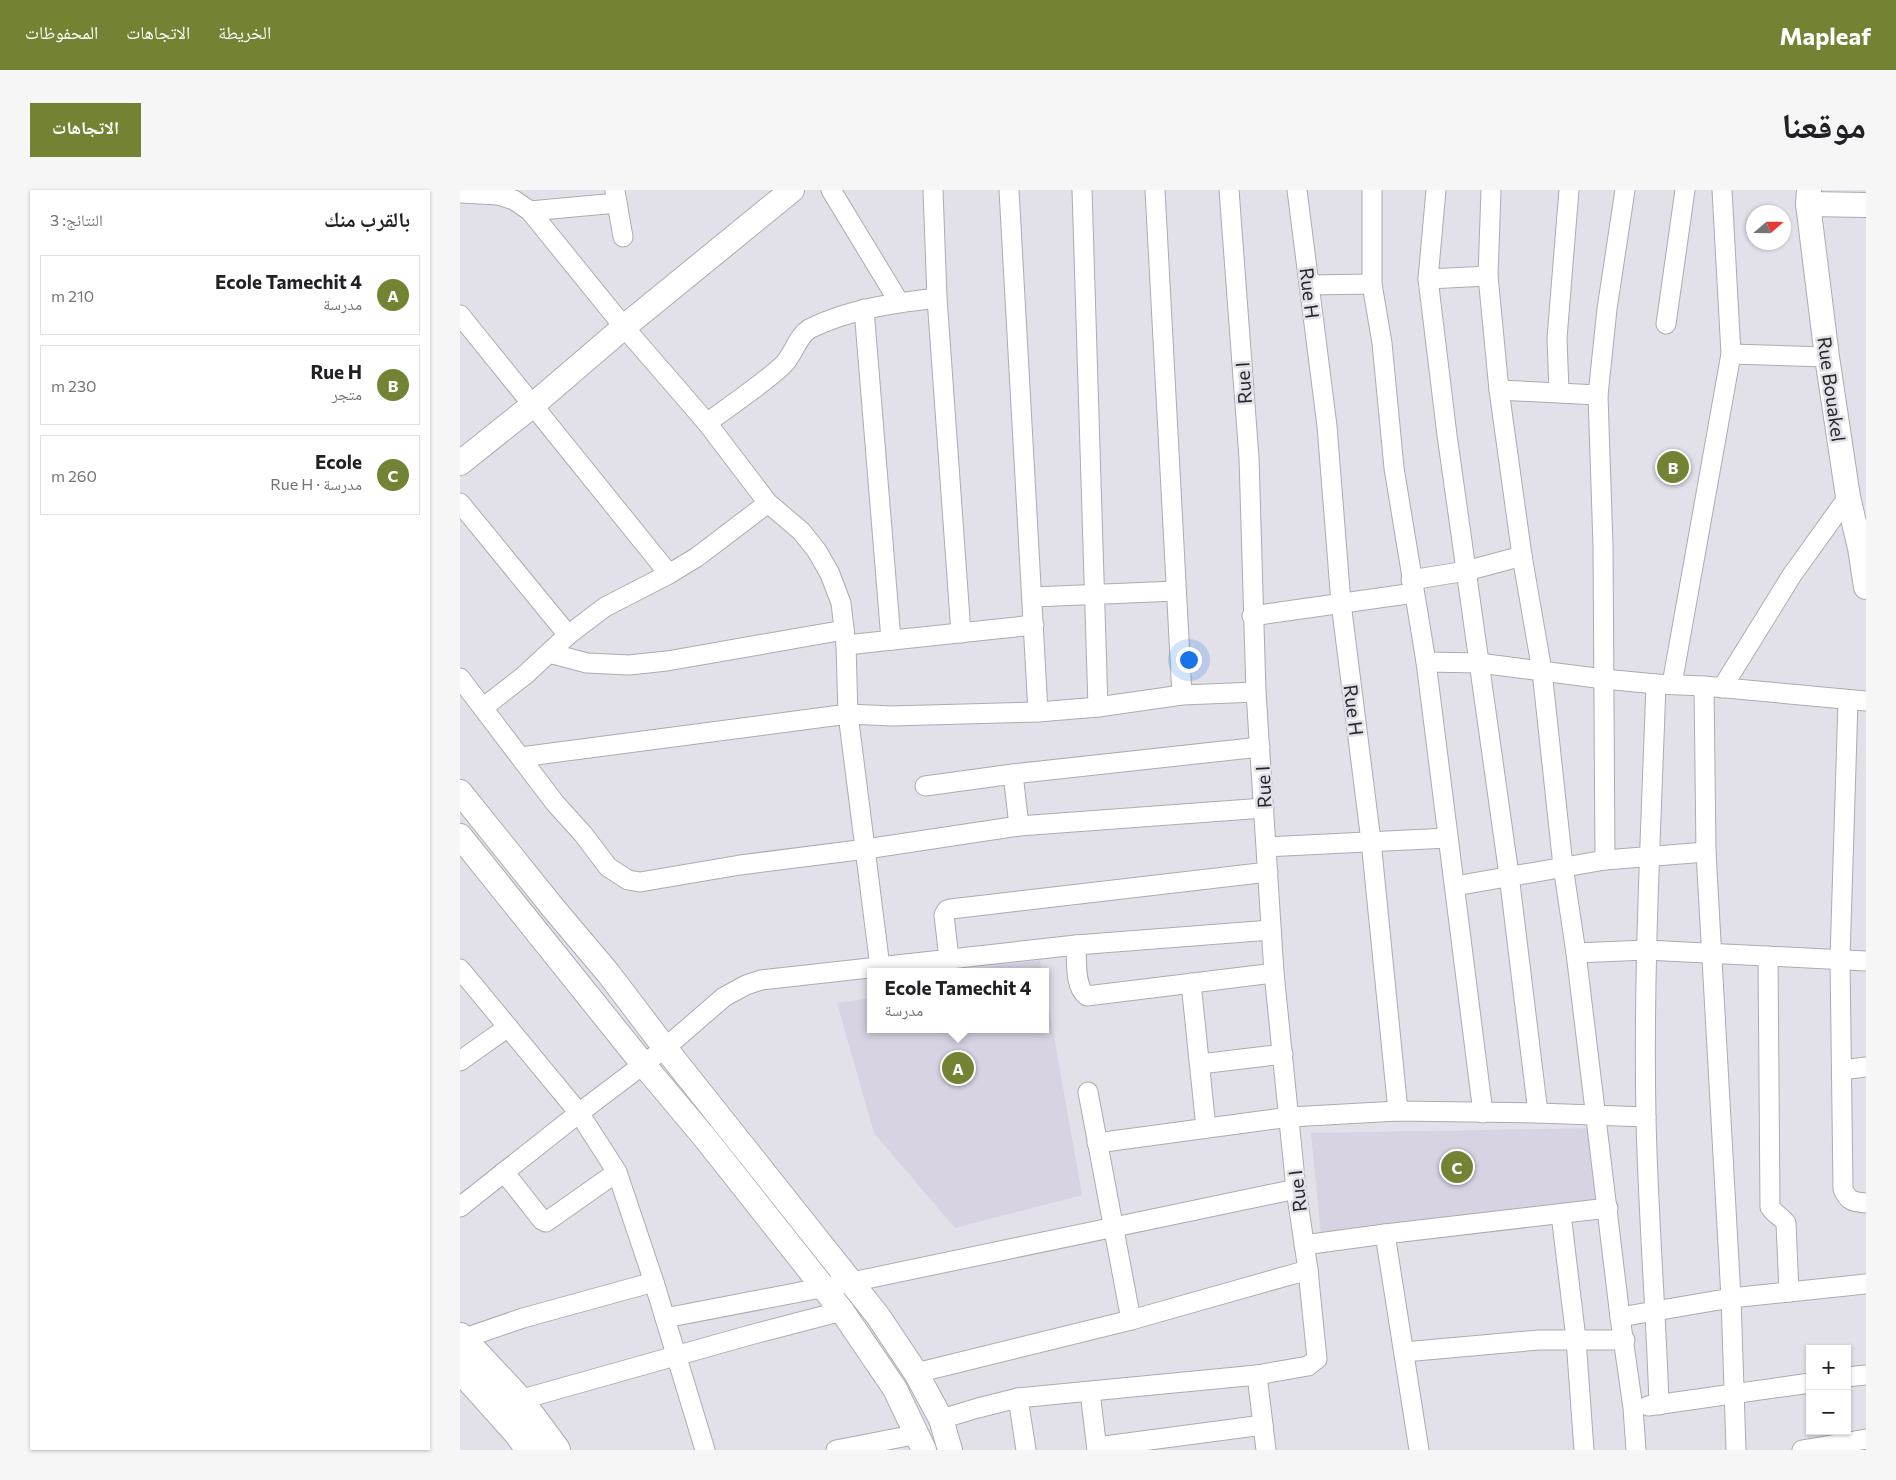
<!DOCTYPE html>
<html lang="ar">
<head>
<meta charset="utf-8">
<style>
  body { margin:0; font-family:Commissioner,"Noto Naskh Arabic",sans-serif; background:#f6f6f6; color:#202124; direction:rtl }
  .controls { position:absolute; right:15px; bottom:15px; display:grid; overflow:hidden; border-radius:0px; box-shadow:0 1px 4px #0004 }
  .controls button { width:45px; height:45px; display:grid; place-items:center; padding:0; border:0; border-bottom:1px solid #e0e0e0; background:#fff; color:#202124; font:25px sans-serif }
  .compass { position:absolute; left:1286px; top:15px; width:45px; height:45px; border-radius:50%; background:#fff; box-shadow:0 1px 4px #0004; rotate:70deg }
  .you { position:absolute; left:728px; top:469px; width:18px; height:18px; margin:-12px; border:4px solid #fff; border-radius:50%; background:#1a73e8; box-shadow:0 0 0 8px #1a73e833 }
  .badge { display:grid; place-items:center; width:32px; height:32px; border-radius:50%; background:#728434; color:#fff; font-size:16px; font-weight:700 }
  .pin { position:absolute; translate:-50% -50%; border:2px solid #fff; box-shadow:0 1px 5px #0006 }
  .popup { position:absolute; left:407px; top:778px; width:182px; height:65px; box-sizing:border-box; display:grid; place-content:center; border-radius:0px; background:#fff; filter:drop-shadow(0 1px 4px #0005); font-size:16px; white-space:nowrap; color:#757577 }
  .popup b { font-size:19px; color:#202124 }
  .popup::after { content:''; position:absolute; left:50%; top:100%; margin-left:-10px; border:10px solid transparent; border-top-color:#fff }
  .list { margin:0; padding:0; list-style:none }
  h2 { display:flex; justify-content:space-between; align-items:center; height:65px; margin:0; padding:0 20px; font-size:21px }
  h2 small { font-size:16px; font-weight:400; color:#757577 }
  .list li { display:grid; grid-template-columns:32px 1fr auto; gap:15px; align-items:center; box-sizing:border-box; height:80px; margin:0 10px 10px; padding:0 10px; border:1px solid #e0e0e0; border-radius:0px }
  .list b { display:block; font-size:19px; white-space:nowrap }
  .list p { margin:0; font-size:16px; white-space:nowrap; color:#757577 }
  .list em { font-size:16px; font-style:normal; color:#757577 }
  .map { position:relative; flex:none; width:1406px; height:1260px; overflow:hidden; direction:ltr; border-radius:0px }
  header { display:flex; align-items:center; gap:30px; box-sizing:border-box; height:70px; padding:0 25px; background:#728434; color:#fff }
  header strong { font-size:24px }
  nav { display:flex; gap:28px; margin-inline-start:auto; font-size:18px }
  .intro { display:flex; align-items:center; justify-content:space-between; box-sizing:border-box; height:120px; padding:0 30px }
  h1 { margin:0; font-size:35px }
  .button { padding:12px 22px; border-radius:0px; background:#728434; color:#fff; font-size:18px; font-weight:700 }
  main { display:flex; gap:30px; padding:0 30px }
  aside { flex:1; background:#fff; border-radius:0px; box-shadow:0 1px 4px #0004 }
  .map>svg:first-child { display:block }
  .built { fill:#d7d3e3 }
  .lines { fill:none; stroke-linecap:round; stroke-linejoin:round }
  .minor-casing { stroke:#acabb2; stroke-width:21 }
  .major-casing { stroke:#acabb2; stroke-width:26 }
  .highway-casing { stroke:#acabb2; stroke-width:30 }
  .minor { stroke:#fff; stroke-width:19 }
  .major { stroke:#fff; stroke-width:24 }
  .highway { stroke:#fff; stroke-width:28 }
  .labels { text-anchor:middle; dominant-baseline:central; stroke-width:5; stroke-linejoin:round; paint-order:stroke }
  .street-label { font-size:19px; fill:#28272a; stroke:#e2e0e9 }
</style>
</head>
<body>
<header>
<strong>Mapleaf</strong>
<nav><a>الخريطة</a><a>الاتجاهات</a><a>المحفوظات</a></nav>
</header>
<div class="intro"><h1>موقعنا</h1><a class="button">الاتجاهات</a></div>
<main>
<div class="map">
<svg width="1406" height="1260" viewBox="0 0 1406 1260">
  <rect width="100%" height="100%" fill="#e2e0e9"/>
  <g class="built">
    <polygon points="580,770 582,782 503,782 502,780"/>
    <polygon points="586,801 622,1005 495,1038 414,943 377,813 410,808 410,839 586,839"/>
    <polygon points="1137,938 1141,1011 861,1045 851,943"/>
  </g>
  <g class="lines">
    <defs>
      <g id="minor">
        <polyline points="371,0 439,112"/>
        <polyline points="473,0 477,108 501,443"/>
        <polyline points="549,0 578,522"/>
        <polyline points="622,0 638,517"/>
        <polyline points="695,0 722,505"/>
        <polyline points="837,0 867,236 881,413 911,651 938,921"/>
        <polyline points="912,0 912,94 922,153 934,278 966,472 1023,923"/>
        <polyline points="976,0 968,89 987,245 1049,685 1078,923"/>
        <polyline points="1031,0 1028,86 1039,200 1062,366 1082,481 1103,676 1116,763 1160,1127 1173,1218 1176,1260"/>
        <polyline points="155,1 163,47"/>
        <polyline points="0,3 38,5 54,10 70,21 164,137 247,233 308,313 341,341 357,361 370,384 381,413 386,455 388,524 420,777"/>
        <polyline points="70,21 157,13"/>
        <polyline points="968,89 1028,86"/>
        <polyline points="849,95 912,94"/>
        <polyline points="404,119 431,450"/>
        <polyline points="0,125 209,384"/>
        <polyline points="1206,134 1225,0"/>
        <polyline points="1271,164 1367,167"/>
        <polyline points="1039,200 1138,205"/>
        <polyline points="1099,202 1097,148 1109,0"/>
        <path d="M247,233C272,214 299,197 322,176C334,165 336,148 349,139C389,119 434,113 477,108"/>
        <polyline points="0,313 108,445"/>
        <polyline points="951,390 1006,381 1062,366"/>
        <polyline points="573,407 716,401"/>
        <polyline points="792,426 954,403"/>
        <polyline points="386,455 574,435"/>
        <polyline points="89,463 127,473 169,475 207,471 384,440"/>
        <polyline points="966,472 1019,473 1144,489 1196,494 1244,496 1406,511"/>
        <polyline points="0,488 95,613 123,644 148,677 168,690 180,692 280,675 406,659 559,636 804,618"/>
        <path d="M1196,494C1191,639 1183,784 1186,928C1188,1024 1196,1119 1199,1215"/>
        <polyline points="1212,494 1271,164 1262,0"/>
        <polyline points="1244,496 1246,662 1271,1108 1276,1260"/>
        <polyline points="1262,498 1332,385 1388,307"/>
        <path d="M1388,511L1380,769L1383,999C1388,1011 1393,1012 1406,1013"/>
        <polyline points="24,517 65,485 108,445 145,417 209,384 237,367 308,313"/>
        <polyline points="61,567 388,524 432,526 578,522 638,517 722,505 796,502"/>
        <polyline points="553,584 559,636"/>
        <polyline points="465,596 553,584 800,557"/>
        <polyline points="807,657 988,648"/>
        <polyline points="1145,670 1143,356 1138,205 1147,119 1165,0"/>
        <polyline points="995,696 1145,670 1246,662"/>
        <path d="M616,755C617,770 614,797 627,806L814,783"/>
        <polyline points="1116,763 1186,760 1406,771"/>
        <path d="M1308,766L1310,1017C1314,1024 1322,1027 1326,1033L1329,1102"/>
        <polyline points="489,769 484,725 487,720 491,719 808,682"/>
        <polyline points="0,779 119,923 157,982 194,1092 245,1260"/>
        <polyline points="731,793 746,938"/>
        <polyline points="0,871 48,837"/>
        <polyline points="740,874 823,864"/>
        <polyline points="1382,880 1406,877"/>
        <polyline points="628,902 671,1130"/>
        <polyline points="637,953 830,927 938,921 1078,923 1186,927"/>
        <polyline points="44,982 82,1030 86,1032 157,982"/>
        <polyline points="0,1017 119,923 205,858 264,807 286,795 301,790 616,755 811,740"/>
        <polyline points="1101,1024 1116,1149 1124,1260"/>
        <polyline points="925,1044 1148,1018"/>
        <polyline points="844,1055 925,1044 959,1260"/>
        <polyline points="1160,1127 1271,1108 1406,1094"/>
        <polyline points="205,1128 392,1092 836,999"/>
        <polyline points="2,1149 63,1128 194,1092"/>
        <polyline points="944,1162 1079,1150 1165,1150"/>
        <polyline points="456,1183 671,1130 848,1080"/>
        <polyline points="797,1185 806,1260"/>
        <polyline points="1387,1187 1406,1185"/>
        <polyline points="630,1202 637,1260"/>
        <polyline points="558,1208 566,1260"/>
        <polyline points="59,1210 290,1145 382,1121"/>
        <polyline points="1188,1216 1350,1193"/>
        <polyline points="481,1229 518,1218 558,1208 797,1185 848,1176 857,1169 848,1080 836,999 814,783 796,502 789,268 769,0"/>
        <polyline points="637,1257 803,1235"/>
        <polyline points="376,1260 458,1244"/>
        <polyline points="1342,1260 1406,1249"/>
      </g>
      <g id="major">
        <polyline points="1349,0 1348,14 1367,167 1388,307 1400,358 1406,397"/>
        <polyline points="1348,14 1406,15"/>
        <polyline points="0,273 73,215 164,137 332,0"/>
        <polyline points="0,602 94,719 148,783 205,858 418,1126 456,1183 481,1229 490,1260"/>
        <polyline points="0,646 183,874 246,949 382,1121 435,1199 464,1260"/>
      </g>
      <g id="highway">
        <polyline points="0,1147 59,1210 96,1260"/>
        <polyline points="0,1178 59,1244 70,1260"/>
      </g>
    </defs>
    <use href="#minor" class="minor-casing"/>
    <use href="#major" class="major-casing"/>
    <use href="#highway" class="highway-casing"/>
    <use href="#minor" class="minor"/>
    <use href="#major" class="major"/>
    <use href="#highway" class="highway"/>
  </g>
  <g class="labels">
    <g class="street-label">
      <text transform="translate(850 103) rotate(83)">Rue H</text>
      <text transform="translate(783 193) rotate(-94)">Rue I</text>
      <text transform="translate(1372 199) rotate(82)">Rue Bouakel</text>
      <text transform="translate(894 520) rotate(83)">Rue H</text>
      <text transform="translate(803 597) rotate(-93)">Rue I</text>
      <text transform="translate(837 1001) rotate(-97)">Rue I</text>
    </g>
  </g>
</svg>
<div class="controls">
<button>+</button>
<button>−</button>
</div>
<svg class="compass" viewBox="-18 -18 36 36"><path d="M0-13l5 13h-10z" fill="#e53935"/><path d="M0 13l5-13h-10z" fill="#757577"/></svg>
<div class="you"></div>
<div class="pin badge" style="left:498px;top:878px">A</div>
<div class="popup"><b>Ecole Tamechit 4</b>مدرسة</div>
<div class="pin badge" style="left:1213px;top:277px">B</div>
<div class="pin badge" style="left:997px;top:977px">C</div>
</div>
<aside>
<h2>بالقرب منك<small>النتائج: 3</small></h2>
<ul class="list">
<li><span class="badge">A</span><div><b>Ecole Tamechit 4</b><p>مدرسة</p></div><em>210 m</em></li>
<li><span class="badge">B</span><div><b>Rue H</b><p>متجر</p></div><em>230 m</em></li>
<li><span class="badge">C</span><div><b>Ecole</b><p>مدرسة · Rue H</p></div><em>260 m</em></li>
</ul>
</aside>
</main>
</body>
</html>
